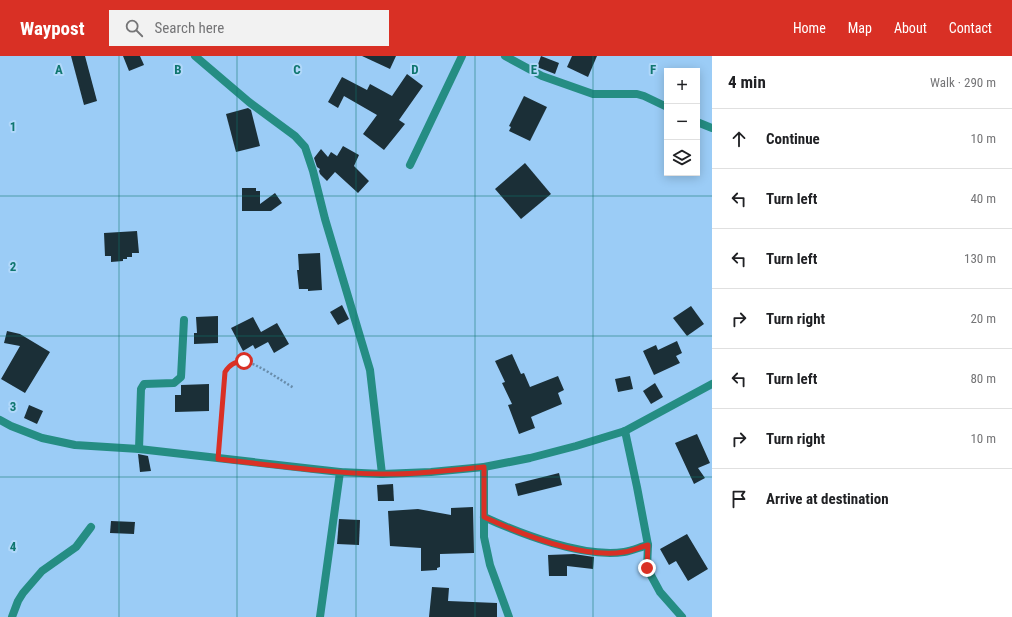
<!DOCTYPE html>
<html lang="en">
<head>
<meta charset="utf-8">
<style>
  body { margin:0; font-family:"Roboto Condensed",sans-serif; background:#f2f2f2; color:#202124 }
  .controls { position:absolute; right:12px; top:12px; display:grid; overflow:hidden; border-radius:0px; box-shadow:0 2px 10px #0003 }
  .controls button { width:36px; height:36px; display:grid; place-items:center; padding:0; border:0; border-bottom:1px solid #e0e0e0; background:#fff; color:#202124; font:20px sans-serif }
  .stop { position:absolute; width:12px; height:12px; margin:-9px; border:3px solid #d93025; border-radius:50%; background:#fff }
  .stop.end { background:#d93025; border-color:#fff; box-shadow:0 1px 4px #0008 }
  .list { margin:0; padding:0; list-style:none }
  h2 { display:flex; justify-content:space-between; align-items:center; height:52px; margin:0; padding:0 16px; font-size:17px }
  h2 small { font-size:13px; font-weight:400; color:#757577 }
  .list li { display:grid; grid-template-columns:26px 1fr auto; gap:12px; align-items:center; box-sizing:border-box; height:60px; padding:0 16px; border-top:1px solid #e0e0e0 }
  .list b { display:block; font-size:15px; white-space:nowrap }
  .list em { font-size:13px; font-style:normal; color:#757577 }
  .icon { flex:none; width:22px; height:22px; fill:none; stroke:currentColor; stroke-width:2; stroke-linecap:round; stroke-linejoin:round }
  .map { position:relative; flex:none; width:712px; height:561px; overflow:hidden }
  header { display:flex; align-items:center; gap:24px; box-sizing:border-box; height:56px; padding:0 20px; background:#d93025; color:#fff }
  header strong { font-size:19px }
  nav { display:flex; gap:22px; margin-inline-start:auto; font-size:14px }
  .search { width:280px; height:36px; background:#f2f2f2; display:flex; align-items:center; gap:10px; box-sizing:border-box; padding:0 14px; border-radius:0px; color:#757577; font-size:15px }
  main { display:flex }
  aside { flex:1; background:#fff }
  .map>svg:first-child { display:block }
  .building { fill:#1b2f37 }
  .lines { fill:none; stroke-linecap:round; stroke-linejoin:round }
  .path { stroke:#688caa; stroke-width:2.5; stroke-dasharray:2 2; stroke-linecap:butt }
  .minor { stroke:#258d83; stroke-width:8 }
  .route { stroke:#d93025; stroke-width:5 }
  .grid { fill:none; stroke:#0f766e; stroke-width:1; stroke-opacity:0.55 }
  .grid-label { font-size:13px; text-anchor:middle; font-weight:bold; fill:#0f766e; stroke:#b1d8fa; stroke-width:4; stroke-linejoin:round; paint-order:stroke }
</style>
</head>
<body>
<header>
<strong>Waypost</strong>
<div class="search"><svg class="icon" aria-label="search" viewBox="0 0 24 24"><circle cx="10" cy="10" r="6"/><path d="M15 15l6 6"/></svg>Search here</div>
<nav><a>Home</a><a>Map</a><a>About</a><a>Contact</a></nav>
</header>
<main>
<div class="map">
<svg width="712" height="561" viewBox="0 0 712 561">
  <rect width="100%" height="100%" fill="#9bccf6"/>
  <g class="building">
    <polygon points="71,0 85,0 97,45 84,49"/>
    <polygon points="123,0 140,0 144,9 129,15"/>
    <polygon points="362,0 396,0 390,13"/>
    <polygon points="541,0 559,7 555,18 537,11"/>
    <polygon points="572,0 597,0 588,21 567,11"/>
    <polygon points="407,18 423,30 399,64 405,68 384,94 363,78 377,59 344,40 338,52 328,46 342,21 367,34 370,28 392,40"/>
    <polygon points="524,40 547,51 530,85 509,75 511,71 509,70"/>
    <polygon points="248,52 251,54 260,90 236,96 226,58"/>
    <polygon points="343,90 359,99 354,110 369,125 358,137 335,116 327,125 320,118 319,115 320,113 317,111 314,102 321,93 328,101 331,96 337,100"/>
    <polygon points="525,107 551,138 521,163 495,133"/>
    <polygon points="242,132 256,132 256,135 260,135 260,148 275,137 282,147 271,155 242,155"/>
    <polygon points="137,175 139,197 132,197 132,201 127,201 127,203 123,203 123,205 111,206 111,200 105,200 104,177"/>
    <polygon points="320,197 322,234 308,235 308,233 299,233 297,214 299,214 298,198"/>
    <polygon points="342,249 349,263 338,269 330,256"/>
    <polygon points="691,250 704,268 687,280 673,262"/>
    <polygon points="218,260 218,287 194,288 194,277 197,277 196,261"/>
    <polygon points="253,261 261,276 277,267 289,288 274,297 268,286 255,293 253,289 243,295 231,272"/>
    <polygon points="7,275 20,278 50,296 25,337 1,323 20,290 4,287"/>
    <polygon points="677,285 682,297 676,300 680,307 654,319 643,295 656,289 658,294"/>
    <polygon points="512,298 521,318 524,317 530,331 558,320 564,334 558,337 562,348 531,361 535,372 519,378 508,349 512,348 502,327 505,326 495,305"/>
    <polygon points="630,320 633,333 618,336 615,323"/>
    <polygon points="655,327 663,341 651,348 643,335"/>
    <polygon points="209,328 209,355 175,356 175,339 181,339 181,329"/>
    <polygon points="29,349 43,355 37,368 24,362"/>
    <polygon points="697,378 710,407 698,412 705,422 694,428 675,387"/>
    <polygon points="138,398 148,400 151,415 140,416"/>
    <polygon points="559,417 562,429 518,440 515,428"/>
    <polygon points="393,428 394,445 378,445 377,429"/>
    <polygon points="473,451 474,497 440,498 440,511 437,512 437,514 421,515 421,492 390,490 388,455 418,453 451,459 451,452"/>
    <polygon points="339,463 360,464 359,489 337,488"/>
    <polygon points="111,465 135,466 134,478 110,477"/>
    <polygon points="687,478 708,513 688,525 676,505 669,509 660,493"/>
    <polygon points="574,498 594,501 593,513 567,510 567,520 549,520 548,499"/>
    <polygon points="432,531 449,532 448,545 497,547 497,561 429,561"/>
  </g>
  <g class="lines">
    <path class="path" d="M219,392L225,317C229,310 235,305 243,305C255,306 282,325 294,332"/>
    <g class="minor">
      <polyline points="195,0 249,46 295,80 305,91 313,115 325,163 370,314 382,418"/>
      <polyline points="505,0 542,20 593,38 637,38 644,40 667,51"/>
      <polyline points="697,66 712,72"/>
      <polyline points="410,109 462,0"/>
      <polyline points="0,364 11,370 42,382 75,389 139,393 340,416 382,418 431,416 484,411 530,402 576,390 625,375 712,328"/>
      <polyline points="625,375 637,431 648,489 647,512 660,536 682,561"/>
      <polyline points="139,393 141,333 144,328 174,327 181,321 184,264"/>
      <polyline points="484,411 484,481 490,509 509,561"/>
      <path d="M484,461C521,478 583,502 624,496C632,495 640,491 648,489"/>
      <polyline points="12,561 18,545 23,537 42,515 76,491 91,471"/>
      <polyline points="320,561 340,416"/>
    </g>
  </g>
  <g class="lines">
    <path class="route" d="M244,305C235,306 230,308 225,316L218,403C272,409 327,417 381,418C415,419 450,414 484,411V461C521,478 583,503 624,496C632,495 640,491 648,489L647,512"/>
  </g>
  <path class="grid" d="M119,0V561M237,0V561M356,0V561M475,0V561M593,0V561M0,140H712M0,280H712M0,421H712"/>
  <g class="grid-label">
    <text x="59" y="18">A</text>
    <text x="178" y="18">B</text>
    <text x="297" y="18">C</text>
    <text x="415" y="18">D</text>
    <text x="534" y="18">E</text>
    <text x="653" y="18">F</text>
    <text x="13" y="75">1</text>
    <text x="13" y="215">2</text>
    <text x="13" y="355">3</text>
    <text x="13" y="495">4</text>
  </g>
</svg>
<div class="controls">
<button>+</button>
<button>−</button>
<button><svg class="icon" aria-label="layers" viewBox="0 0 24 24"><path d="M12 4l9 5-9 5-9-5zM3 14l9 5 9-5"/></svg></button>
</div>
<div class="stop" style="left:244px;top:305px"></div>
<div class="stop end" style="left:647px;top:512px"></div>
</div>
<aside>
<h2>4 min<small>Walk · 290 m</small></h2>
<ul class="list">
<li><svg class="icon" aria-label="ahead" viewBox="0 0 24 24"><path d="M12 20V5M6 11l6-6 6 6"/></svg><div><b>Continue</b></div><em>10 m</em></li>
<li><svg class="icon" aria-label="left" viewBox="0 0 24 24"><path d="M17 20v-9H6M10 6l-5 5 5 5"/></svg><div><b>Turn left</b></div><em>40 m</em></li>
<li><svg class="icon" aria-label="left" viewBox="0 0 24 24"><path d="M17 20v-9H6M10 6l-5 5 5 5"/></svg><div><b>Turn left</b></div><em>130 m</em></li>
<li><svg class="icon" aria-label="right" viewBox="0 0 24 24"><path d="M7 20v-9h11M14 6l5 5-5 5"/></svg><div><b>Turn right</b></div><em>20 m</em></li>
<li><svg class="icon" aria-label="left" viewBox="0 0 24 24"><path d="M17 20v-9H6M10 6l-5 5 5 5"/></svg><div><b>Turn left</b></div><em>80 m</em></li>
<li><svg class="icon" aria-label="right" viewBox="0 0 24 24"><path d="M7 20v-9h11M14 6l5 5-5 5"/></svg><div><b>Turn right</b></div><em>10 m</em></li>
<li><svg class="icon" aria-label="arrive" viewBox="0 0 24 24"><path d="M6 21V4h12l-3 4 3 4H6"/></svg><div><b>Arrive at destination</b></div></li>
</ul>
</aside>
</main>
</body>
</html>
